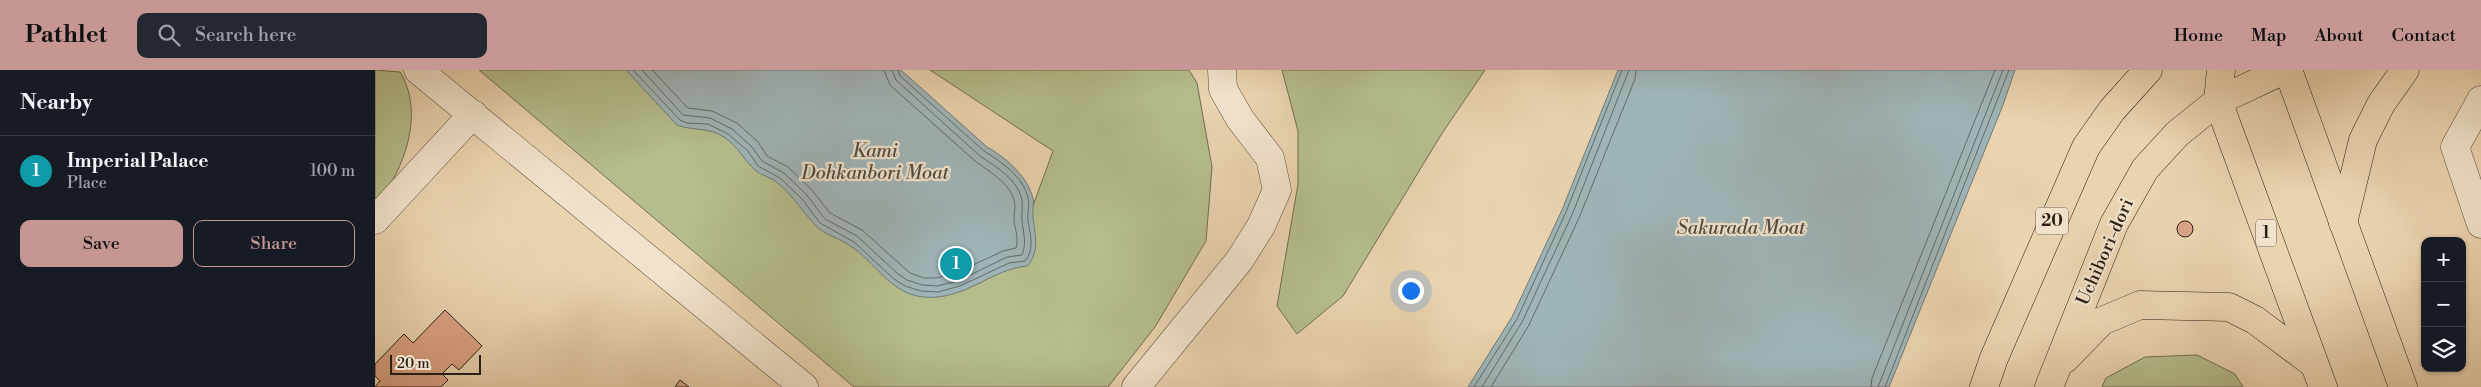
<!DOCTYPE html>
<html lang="en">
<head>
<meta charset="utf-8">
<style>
  body { margin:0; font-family:"Libre Bodoni",serif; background:#242831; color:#f1f3f6 }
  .controls { position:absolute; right:15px; bottom:15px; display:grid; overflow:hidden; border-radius:10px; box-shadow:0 1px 4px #0004 }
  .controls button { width:45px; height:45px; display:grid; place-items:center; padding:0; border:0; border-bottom:1px solid #363941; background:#171b24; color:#f1f3f6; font:25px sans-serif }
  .scale { position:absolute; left:15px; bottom:12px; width:91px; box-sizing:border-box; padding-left:5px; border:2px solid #2a2016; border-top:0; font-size:14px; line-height:18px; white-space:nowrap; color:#2a2016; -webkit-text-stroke:4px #f1e2cb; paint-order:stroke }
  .you { position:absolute; left:1035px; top:220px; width:18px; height:18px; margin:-12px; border:4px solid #fff; border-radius:50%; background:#1a73e8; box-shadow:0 0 0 8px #1a73e833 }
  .badge { display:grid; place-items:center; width:32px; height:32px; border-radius:50%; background:#c59692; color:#fff; font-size:16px; font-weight:700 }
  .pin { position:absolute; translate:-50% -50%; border:2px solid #fff; box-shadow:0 1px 5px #0006 }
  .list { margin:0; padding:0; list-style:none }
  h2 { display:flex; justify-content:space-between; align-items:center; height:65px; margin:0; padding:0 20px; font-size:21px }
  h2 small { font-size:16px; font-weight:400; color:#9ea1a6 }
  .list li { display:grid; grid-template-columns:32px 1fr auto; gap:15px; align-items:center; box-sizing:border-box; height:70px; padding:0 20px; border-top:1px solid #363941 }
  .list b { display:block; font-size:19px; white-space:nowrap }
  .list p { margin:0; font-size:16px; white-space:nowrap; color:#9ea1a6 }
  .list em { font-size:16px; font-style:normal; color:#9ea1a6 }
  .actions { display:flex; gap:10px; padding:15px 20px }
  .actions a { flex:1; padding:11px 0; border:1px solid #c59692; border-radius:10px; text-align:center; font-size:18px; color:#c59692 }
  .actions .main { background:#c59692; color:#111 }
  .icon { flex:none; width:28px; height:28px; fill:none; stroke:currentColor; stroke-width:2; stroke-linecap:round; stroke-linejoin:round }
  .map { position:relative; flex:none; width:2106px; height:317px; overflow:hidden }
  header { display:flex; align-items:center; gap:30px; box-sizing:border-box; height:70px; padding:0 25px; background:#c59692; color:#111 }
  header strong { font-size:24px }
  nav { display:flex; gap:28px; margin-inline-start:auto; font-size:18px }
  .search { width:350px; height:45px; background:#242831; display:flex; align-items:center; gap:12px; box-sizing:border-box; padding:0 18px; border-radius:10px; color:#9ea1a6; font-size:19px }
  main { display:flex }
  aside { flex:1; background:#171b24 }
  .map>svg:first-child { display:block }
  .green { fill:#b5bd8c; stroke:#706e51 }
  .water { fill:#9fb4b7; stroke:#707977 }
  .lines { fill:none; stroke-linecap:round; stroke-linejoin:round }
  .shore { stroke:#646a66; stroke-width:1 }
  .building { fill:#daa385; stroke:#2a2016 }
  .minor-casing { stroke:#5a4d3c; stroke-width:29 }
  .highway-casing { stroke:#2a2016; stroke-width:29 }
  .minor { stroke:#f1e2cb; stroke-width:28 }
  .highway { stroke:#ead3af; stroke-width:28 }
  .labels { text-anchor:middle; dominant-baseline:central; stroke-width:4.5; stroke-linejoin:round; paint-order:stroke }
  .shield { fill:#f1e2cb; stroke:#665a4c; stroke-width:1 }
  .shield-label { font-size:16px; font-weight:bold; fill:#2a2016 }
  .street-label { font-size:18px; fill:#2a2016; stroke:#f1e2cb }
  .water-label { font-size:19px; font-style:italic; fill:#4d4c46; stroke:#f1e2cb }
</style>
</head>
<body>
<header>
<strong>Pathlet</strong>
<div class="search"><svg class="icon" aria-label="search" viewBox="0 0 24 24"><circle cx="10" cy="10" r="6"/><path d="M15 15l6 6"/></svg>Search here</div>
<nav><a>Home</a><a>Map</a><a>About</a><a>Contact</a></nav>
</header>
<main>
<aside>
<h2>Nearby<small></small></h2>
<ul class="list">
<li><span class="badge" style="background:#0f9aa8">1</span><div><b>Imperial Palace</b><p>Place</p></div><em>100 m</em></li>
</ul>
<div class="actions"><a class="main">Save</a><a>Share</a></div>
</aside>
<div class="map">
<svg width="2106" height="317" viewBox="0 0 2106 317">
  <rect width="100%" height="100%" fill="#ead3af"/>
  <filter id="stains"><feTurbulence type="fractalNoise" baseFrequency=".004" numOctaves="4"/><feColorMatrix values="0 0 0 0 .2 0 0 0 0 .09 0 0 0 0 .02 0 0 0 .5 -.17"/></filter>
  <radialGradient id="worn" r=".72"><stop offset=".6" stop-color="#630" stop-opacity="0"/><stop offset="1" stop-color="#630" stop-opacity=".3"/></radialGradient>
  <g class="green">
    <path d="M0,0L25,2C50,42 30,101 0,135Z"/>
    <polygon points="104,0 305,0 649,160 678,81 555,0 814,0 822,13 837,97 831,171 780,257 733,317 479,317"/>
    <polygon points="907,0 1110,0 1066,65 968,226 922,264 902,236 923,114 923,61"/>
    <polygon points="1822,285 1860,304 1868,317 1727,317 1731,308 1770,287"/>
  </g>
  <g class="water">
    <path d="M251,0H526L612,77C630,87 650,104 657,125C660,132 657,141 658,148C660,165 665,182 652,196C616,199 590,231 548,227C514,223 500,191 474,175C464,168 450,165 441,156C428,142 418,126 403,113C396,107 387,106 380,100C369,90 363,76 349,67C334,57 318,61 302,55Z"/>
    <polygon points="1243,0 1640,0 1628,35 1514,317 1093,317 1137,247 1187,140"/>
  </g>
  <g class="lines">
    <g class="shore">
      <path d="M258,0L305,50L312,53L333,54L353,64L373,81L383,96L405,108L427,129L445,153L479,172L519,209L530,216L546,221L563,222L585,216L634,193L650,191C660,180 655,163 653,151C652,143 655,135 653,128C649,107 625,91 609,81L525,6L523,0"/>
      <path d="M267,0L308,45L335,48L357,59L377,77L387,91L409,103L431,124L450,149L482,166L523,204L532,210L547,215L562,216L583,211L632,187L647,185C652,173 648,162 647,150C646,144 648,137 647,131C644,110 620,96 605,86L521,10L517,0"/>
      <path d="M277,0L313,38L337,41L362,53L383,72L392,86L413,97L436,119L455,143L487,160L535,203L549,208H561L581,203L628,181L641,178C644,168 640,160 639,150C639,144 641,136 639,130C634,112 613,101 600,91L515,15L509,0"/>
      <polyline points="1099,317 1142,249 1191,142 1247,0"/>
      <polyline points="1107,317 1147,252 1197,145 1254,0"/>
      <polyline points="1116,317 1154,255 1204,148 1260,9 1261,0"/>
      <polyline points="1496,317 1497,308 1620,0"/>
      <polyline points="1503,317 1628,0"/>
      <polyline points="1510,317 1634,0"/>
    </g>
  </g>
  <g class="building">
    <circle cx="1810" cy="159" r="8"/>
    <polygon points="70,240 107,276 84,300 77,294 67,304 73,310 66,317 0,317 5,311 0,306 0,294 29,264 38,273"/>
    <polygon points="305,310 314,317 300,317"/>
  </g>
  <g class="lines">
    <defs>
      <g id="minor">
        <polyline points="43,0 429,317"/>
        <polyline points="2106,30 2080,77 2106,154"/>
        <polyline points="0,150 98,44"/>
        <polyline points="761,317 864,191 886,156 902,120 895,88 865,49 848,19 847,0"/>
      </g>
      <g id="highway">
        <polyline points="1846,0 1843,31 1948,317"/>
        <polyline points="1913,0 2028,317"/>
        <polyline points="1968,153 1988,70 2006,34 2030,0"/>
        <polyline points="1690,289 1727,251 1765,235 1854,237 1880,250 1939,294"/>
        <polyline points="1609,317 1619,288 1711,77 1737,40 1773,0"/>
        <polyline points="1674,317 1739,154 1770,99 1802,64 1843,31 1909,0"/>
      </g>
    </defs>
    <use href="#minor" class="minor-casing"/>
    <use href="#highway" class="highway-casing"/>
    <use href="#minor" class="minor"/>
    <use href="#highway" class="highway"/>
  </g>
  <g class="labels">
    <g class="shield">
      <rect x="1661" y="137.5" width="32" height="27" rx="4"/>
      <rect x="1881" y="149.5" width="20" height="27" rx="4"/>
    </g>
    <g class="shield-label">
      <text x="1677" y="151">20</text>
      <text x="1891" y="163">1</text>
    </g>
    <g class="street-label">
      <text transform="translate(1730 182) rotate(-66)">Uchibori-dori</text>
    </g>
    <g class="water-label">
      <text x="500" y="81">Kami<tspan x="500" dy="22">Dohkanbori Moat</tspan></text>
      <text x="1366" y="158">Sakurada Moat</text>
    </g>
  </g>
  <rect width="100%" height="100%" filter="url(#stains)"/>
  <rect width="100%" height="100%" fill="url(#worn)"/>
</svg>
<div class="controls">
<button>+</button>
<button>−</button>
<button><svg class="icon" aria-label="layers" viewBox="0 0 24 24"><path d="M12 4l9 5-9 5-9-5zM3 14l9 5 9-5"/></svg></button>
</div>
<div class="scale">20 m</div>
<div class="you"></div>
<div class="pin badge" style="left:581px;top:194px;background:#0f9aa8">1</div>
</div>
</main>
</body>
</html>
